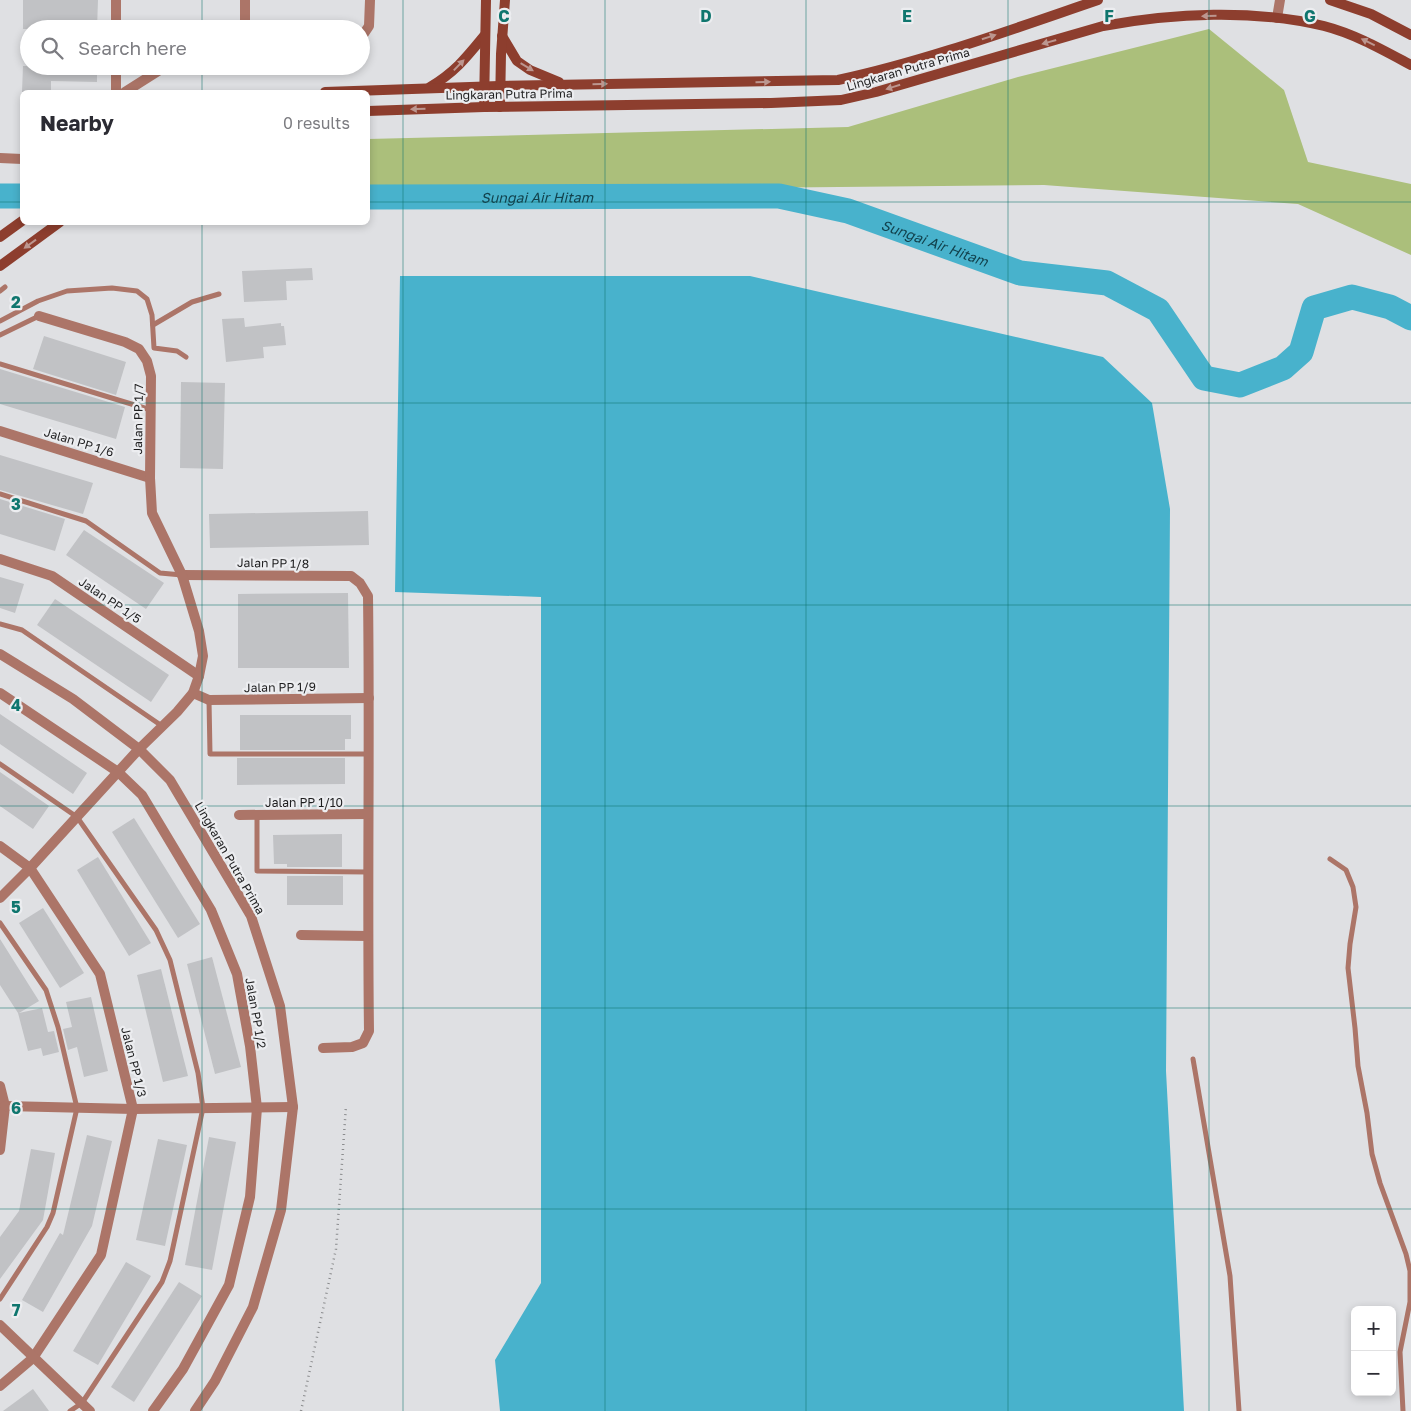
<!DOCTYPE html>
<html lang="en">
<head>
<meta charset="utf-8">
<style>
  body { margin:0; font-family:"Golos Text",sans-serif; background:#f7f7f7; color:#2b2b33 }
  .controls { position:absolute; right:15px; bottom:15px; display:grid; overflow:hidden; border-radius:8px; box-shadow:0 2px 8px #0003 }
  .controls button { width:45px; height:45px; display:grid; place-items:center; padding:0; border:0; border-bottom:1px solid #e1e1e2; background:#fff; color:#2b2b33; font:25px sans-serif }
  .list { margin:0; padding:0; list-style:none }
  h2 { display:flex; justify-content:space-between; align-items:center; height:65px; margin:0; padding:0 20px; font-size:21px }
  h2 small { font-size:16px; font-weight:400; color:#7c7c81 }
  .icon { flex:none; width:28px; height:28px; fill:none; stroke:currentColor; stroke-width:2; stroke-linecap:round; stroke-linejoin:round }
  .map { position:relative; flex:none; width:1411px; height:1411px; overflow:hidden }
  .search { position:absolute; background:#fff; box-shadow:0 2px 8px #0003; left:20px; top:20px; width:350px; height:55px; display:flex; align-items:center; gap:12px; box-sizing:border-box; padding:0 18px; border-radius:28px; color:#7c7c81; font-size:19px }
  .panel { position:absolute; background:#fff; box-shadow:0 2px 8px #0003; left:20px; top:90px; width:350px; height:135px; border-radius:8px }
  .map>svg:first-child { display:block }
  .green { fill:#abbf7b }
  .water { fill:#48b2cc }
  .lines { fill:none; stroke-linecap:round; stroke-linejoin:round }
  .river { stroke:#48b2cc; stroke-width:25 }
  .building { fill:#c1c2c5 }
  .path { stroke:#8b8c8e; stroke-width:2.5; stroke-dasharray:1 4; stroke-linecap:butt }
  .lane { stroke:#ac7568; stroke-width:5 }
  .street { stroke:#ac7568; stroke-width:10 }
  .secondary { stroke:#8d3e2e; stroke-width:10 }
  .oneway { fill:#bc968f }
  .grid { fill:none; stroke:#0f766e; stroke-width:1; stroke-opacity:0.55 }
  .labels { text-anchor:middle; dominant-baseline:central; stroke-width:4.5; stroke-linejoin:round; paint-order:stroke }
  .street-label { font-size:12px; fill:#1e1e1f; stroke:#ecedf0 }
  .water-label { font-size:14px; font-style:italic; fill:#12424d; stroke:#ecedf0 }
  .grid-label { font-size:16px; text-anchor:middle; font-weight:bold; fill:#0f766e; stroke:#ecedf0; stroke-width:4.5; stroke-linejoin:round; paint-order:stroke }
</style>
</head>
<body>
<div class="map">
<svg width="1411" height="1411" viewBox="0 0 1411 1411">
  <rect width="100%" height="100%" fill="#dfe0e3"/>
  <polygon class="green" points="1209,29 1284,90 1308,162 1411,184 1411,255 1298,204 1044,185 511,190 368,187 368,139 848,127 1018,77"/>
  <polygon class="water" points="400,276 750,276 1103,357 1152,403 1170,509 1166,1071 1184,1411 500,1411 495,1360 541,1283 541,597 395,592"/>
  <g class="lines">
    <g class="river">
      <polyline points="0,196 21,196"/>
      <path id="s1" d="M368,197L779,196L848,211L1020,273L1107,283L1158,310L1204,378L1240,385L1283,368L1301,352L1314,308L1352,297L1390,307L1411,318"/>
    </g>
  </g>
  <g class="building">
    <polygon points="23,0 98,0 97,29 23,29"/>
    <polygon points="23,66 97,66 97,82 51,81 51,92 22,92"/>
    <polygon points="312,268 313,280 286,281 287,300 244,302 242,271"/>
    <polygon points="244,318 245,327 281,323 281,326 284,326 286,345 263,347 264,358 226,362 222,319"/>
    <polygon points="44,336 126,362 116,395 33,369"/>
    <polygon points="0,369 125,407 116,439 0,404"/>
    <polygon points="181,382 225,383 223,469 180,468"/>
    <polygon points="0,455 93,483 83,514 0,490"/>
    <polygon points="0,499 65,519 55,551 0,534"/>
    <polygon points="368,511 369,545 210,548 209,514"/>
    <polygon points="84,530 164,583 146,609 66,555"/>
    <polygon points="0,577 24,584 15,613 0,608"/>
    <polygon points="348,593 349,668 238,668 238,594"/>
    <polygon points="55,599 169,675 151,702 37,625"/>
    <polygon points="0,714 87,773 73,794 0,744"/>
    <polygon points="240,715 351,715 351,739 345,739 345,750 240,750"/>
    <polygon points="237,758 345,758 345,784 237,785"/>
    <polygon points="0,772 49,806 33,829 0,806"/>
    <polygon points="134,818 200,924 178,938 112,832"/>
    <polygon points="342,834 342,867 287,867 287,864 274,864 273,835"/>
    <polygon points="98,857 151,943 129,956 77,870"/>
    <rect x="287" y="876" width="56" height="29"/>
    <polygon points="43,908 84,973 60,988 19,923"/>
    <polygon points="0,939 39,1001 19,1013 42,1008 48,1032 54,1031 59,1052 43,1056 41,1048 28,1051 18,1013 0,985"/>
    <polygon points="212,957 241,1067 215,1074 187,964"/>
    <polygon points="161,969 188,1076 163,1082 137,975"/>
    <polygon points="91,997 108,1071 84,1077 77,1047 68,1050 63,1029 72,1027 66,1002"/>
    <polygon points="87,1135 112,1141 92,1226 43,1312 22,1300 60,1233 63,1235"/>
    <polygon points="209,1137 236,1142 212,1270 185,1265"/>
    <polygon points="158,1139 187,1145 165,1246 136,1240"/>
    <polygon points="31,1149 55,1153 43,1220 0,1279 0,1237 19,1211"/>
    <polygon points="126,1262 151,1276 98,1365 73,1351"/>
    <polygon points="179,1282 202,1296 134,1402 111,1387"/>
    <polygon points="33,1389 49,1411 3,1411"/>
  </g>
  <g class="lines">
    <polyline class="path" points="301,1411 336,1249 346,1106"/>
    <g class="lane">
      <polyline points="0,291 5,287"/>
      <polyline points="0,321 38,301 67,291 112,288 137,291 147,299 152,315 154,348 177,351 186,357"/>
      <polyline points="153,325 192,302 219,294"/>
      <polyline points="0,335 39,316"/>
      <polyline points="0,364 151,410"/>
      <polyline points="0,494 86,521 160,573 182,575"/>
      <polyline points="0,624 22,630 162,726"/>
      <polyline points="209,700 210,754 369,754"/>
      <polyline points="0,764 77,817 156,930 170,960 198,1073 203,1108 170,1261 162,1282 82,1403 70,1411"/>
      <polyline points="257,815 257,871 368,872"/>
      <polyline points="1330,859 1346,870 1353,887 1356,907 1350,944 1348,968 1355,1028 1358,1066 1367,1113 1372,1154 1380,1183 1406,1254 1410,1271 1410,1302 1400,1352 1403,1411"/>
      <polyline points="0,923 46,990 58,1027 77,1108 53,1213 47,1227 0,1299"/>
      <polyline points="1193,1059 1230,1276 1239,1411"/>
    </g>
    <g class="street">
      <polyline points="245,0 245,29"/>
      <polyline points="1277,18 1280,0"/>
      <polyline points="116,29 116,0"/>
      <polyline points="361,38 369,26 370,0"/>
      <polyline points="116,92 116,66"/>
      <polyline points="125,92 166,66"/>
      <polyline points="0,158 22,159"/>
      <polyline points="0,431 150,478"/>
      <polyline points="0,559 52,576 199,676"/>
      <path d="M182,575L351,576L360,583L368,596C370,741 367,886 369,1031L363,1043L352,1047L323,1048"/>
      <polyline points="0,654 73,699 139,749 170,780 251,916 280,1006 293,1107 281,1210 253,1307 215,1381 195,1411"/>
      <polyline points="0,693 118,772 142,795 211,910 237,974 250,1046 257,1108 250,1197 229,1285 183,1369 153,1411"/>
      <polyline points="193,693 209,700 369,698"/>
      <polyline points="239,815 368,814"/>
      <polyline points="0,846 30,868 100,974 133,1109 101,1255 33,1358 0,1386"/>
      <polyline points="0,898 30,868 139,749 177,712 193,693 199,676 203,656 199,631 182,575 152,513 150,478 151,376 147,361 139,349 125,342 39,316"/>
      <polyline points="301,935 368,936"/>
      <polyline points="0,1086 5,1106 0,1150"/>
      <polyline points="5,1106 133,1109 293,1107"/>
      <polyline points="0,1325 90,1411"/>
    </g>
    <g class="secondary">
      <polyline points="1330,0 1371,14 1411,35"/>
      <polyline points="502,36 517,61 530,70 559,82"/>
      <path d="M430,87C455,72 466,58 484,36"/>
      <path d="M325,92L499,86L838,80C926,61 1013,29 1098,0"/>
      <polyline points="484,107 486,0"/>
      <polyline points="500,107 501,54 505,0"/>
      <path d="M368,111L484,107L771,103L841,100L876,92L1103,26C1173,13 1254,9 1324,26C1355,34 1383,50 1411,65"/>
      <polyline points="0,237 22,221"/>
      <polyline points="0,266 60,222"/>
    </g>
  </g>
  <defs><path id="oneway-solid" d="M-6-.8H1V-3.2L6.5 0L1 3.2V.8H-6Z" transform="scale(1.25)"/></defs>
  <g class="oneway">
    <use href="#oneway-solid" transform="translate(1209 16) rotate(179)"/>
    <use href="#oneway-solid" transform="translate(989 37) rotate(-18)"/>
    <use href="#oneway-solid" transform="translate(1049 42) rotate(164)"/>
    <use href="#oneway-solid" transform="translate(1368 42) rotate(-154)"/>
    <use href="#oneway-solid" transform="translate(459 65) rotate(-46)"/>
    <use href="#oneway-solid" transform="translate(527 67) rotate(31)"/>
    <use href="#oneway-solid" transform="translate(763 82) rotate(-1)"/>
    <use href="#oneway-solid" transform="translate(600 84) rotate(-1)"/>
    <use href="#oneway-solid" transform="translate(893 87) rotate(163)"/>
    <use href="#oneway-solid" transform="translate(418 109) rotate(178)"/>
    <use href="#oneway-solid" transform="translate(30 244) rotate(144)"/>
  </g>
  <path class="grid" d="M202,0V29M403,0V1411M605,0V1411M806,0V1411M1008,0V1411M1209,0V1411M202,66V92M0,202H22M368,202H1411M202,222V1411M0,403H1411M0,605H1411M0,806H1411M0,1008H1411M0,1209H1411"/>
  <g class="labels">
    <g class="street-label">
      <text transform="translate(908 69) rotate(-16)">Lingkaran Putra Prima</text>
      <text transform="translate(509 94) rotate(-1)">Lingkaran Putra Prima</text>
      <text transform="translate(138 419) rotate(-89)">Jalan PP 1/7</text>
      <text transform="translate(79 442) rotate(17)">Jalan PP 1/6</text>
      <text transform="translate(273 563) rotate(1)">Jalan PP 1/8</text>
      <text transform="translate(110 600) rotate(34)">Jalan PP 1/5</text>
      <text transform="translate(280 687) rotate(-1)">Jalan PP 1/9</text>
      <text x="304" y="802">Jalan PP 1/10</text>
      <text transform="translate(230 858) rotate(60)">Lingkaran Putra Prima</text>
      <text transform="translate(256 1013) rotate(80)">Jalan PP 1/2</text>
      <text transform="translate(134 1062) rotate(76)">Jalan PP 1/3</text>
    </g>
    <g class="water-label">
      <text stroke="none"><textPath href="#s1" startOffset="169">Sungai Air Hitam</textPath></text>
      <text stroke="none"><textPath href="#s1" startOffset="574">Sungai Air Hitam</textPath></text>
    </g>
  </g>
  <g class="grid-label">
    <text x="504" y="22">C</text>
    <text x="706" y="22">D</text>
    <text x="907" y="22">E</text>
    <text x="1109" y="22">F</text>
    <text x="1310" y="22">G</text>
    <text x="16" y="308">2</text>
    <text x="16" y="510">3</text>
    <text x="16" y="711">4</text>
    <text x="16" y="913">5</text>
    <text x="16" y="1114">6</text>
    <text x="16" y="1316">7</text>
  </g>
</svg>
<div class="controls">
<button>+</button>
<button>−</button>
</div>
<div class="search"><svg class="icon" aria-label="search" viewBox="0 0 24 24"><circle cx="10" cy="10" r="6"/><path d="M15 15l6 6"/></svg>Search here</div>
<section class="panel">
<h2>Nearby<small>0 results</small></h2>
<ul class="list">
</ul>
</section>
</div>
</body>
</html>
